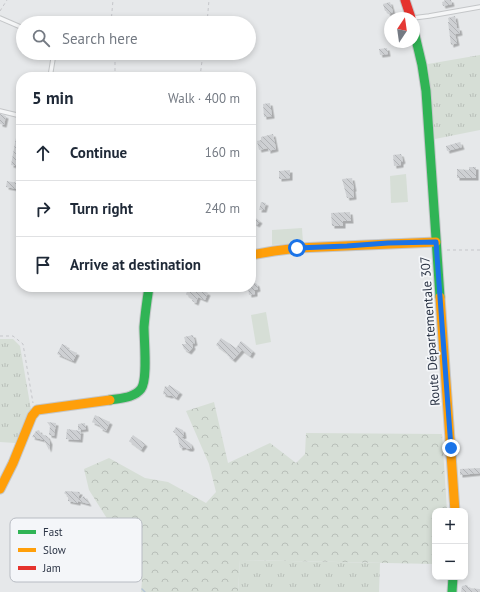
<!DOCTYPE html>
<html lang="en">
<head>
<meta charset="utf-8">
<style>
  body { margin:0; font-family:"PT Sans",sans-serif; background:#f2f2f3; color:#1f2937 }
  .controls { position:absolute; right:12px; bottom:12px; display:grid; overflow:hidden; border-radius:8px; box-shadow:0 2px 6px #0003 }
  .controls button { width:36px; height:36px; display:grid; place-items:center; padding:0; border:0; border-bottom:1px solid #e0e1e3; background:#fff; color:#1f2937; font:20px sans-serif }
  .compass { position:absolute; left:384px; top:12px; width:36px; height:36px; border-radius:50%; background:#fff; box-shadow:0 2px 6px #0003; rotate:13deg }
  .stop { position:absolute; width:12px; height:12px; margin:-9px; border:3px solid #1a73e8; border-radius:50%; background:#fff }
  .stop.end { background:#1a73e8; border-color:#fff; box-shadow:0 1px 4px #0008 }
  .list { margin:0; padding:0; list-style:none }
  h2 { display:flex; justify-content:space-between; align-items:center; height:52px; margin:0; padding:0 16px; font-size:17px }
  h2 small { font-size:13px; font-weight:400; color:#747a83 }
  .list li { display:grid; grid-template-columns:26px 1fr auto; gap:12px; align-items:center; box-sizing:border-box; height:56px; padding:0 16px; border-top:1px solid #e0e1e3 }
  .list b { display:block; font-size:15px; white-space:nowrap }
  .list em { font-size:13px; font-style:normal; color:#747a83 }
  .icon { flex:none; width:22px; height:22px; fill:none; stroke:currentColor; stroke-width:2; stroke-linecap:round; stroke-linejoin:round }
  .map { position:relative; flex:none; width:480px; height:592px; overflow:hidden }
  .search { position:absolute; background:#fff; box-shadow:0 2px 6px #0003; left:16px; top:16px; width:240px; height:44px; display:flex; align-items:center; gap:10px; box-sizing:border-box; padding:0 14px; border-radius:22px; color:#747a83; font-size:15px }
  .panel { position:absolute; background:#fff; box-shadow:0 2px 6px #0003; left:16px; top:72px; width:240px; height:220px; border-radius:16px }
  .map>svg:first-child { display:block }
  .grass { fill:url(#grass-tufts) }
  .forest { fill:url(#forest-crowns) }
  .garden { fill:#d6ded6 }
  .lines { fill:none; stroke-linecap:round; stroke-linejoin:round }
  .stream { stroke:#b4c4d5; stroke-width:1.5 }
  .building { fill:url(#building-back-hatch); filter:url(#shadow) }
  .lane-casing { stroke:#c4c6c8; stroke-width:5.5 }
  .fast-casing { stroke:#c4c6c8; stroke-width:11 }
  .slow-casing { stroke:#c4c6c8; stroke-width:11 }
  .jam-casing { stroke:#c4c6c8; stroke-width:11 }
  .path { stroke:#c5c6ca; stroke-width:1; stroke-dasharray:3 3; stroke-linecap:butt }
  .lane { stroke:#f5f6f7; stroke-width:3.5 }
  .fast { stroke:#30b455; stroke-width:9 }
  .slow { stroke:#ff9f0a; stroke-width:9 }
  .jam { stroke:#e5322d; stroke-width:9 }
  .route { stroke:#1a73e8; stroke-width:5 }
  .labels { text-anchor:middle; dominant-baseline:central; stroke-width:3.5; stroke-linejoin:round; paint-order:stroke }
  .street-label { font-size:13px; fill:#2b3445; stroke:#f4f6f9 }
  .key { fill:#f4f6f9; stroke:#b8bcc3; stroke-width:1 }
  .key-label { font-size:11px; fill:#2b3445 }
</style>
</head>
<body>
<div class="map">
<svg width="480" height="592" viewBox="0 0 480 592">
  <defs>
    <pattern id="grass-tufts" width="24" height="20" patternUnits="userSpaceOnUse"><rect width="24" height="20" fill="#d6ded6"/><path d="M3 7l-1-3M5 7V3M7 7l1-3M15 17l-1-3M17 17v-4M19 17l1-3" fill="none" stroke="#b8bfb9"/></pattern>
    <pattern id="forest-crowns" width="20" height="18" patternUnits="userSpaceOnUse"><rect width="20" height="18" fill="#d6ded6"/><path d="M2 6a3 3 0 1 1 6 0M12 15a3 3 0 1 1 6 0" fill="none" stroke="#b8bfb9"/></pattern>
    <pattern id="building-back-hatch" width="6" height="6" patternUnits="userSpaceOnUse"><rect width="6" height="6" fill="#ced0d3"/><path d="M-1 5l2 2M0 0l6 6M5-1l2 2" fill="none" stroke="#b1b3b6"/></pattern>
    <filter id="shadow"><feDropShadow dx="2.5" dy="2.5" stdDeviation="0" flood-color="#0004"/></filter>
  </defs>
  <rect width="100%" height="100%" fill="#e6e8ea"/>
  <g class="grass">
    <polygon points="480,55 480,130 435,139 428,64"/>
    <polygon points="0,339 13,339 20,346 31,410 15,443 0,442"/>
    <polygon points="240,560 380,563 379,592 238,592"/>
  </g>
  <polygon class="forest" points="214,402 228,463 270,443 296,463 305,454 306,433 442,434 447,511 435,511 435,564 240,560 238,592 141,592 142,580 118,536 89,490 84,469 109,458 145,478 168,482 206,503 216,492 209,464 186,411"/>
  <g class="garden">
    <polygon points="406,174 408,202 391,203 390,176"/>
    <polygon points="302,228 303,243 272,245 272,230"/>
    <polygon points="266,312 271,342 256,345 251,315"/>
  </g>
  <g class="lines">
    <polyline class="stream" points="142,589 145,592"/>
  </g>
  <g class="building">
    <polygon points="444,0 451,0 452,4 443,6 442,2 445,1"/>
    <polygon points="390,2 393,12 388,14 387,11 385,11 383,4"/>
    <polygon points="455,16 457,28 459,28 460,33 455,34 457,43 451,45 448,22 449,22 448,18"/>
    <polygon points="387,48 388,54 380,55 379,49"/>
    <polygon points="270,103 272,116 264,117 263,104"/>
    <polygon points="0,114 6,116 4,125 0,124"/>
    <polygon points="19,121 21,121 21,167 11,165"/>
    <polygon points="273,134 276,149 268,151 268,148 259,150 257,141 261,140 261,137"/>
    <polygon points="460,142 462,147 447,151 446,146"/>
    <polygon points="401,154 403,161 401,162 401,165 394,166 393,155"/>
    <polygon points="469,167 476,167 476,178 457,178 457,169 469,170"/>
    <polygon points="290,170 290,178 279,179 279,171"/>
    <polygon points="352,178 354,189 353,189 354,197 347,198 342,179"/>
    <polygon points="7,181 18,183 17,189 6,187"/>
    <polygon points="261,202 266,203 264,210 259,210"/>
    <polygon points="350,212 351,221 343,221 343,226 332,226 331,213"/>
    <polygon points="251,215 260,221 257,225 251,221"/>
    <polygon points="251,281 257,284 258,289 255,290 255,294 249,295 248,287 251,287"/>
    <polygon points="188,289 197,292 199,289 208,293 205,300 198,297 196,303 192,301 193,299 186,294"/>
    <polygon points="193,335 195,343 192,344 193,347 189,352 184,349 182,344 186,344 184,337"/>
    <polygon points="221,338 236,348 241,341 253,351 250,356 242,350 233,360 227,355 228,354 216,345"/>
    <polygon points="62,344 67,346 66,348 77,353 73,361 57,354"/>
    <polygon points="169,385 180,392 176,398 171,395 170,396 163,394 165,386 168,387"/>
    <polygon points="95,415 110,422 106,431 100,428 101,426 92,422"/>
    <polygon points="47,422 56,423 54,436 49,435 50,426"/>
    <polygon points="85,423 86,429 78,430 78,424"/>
    <polygon points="176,427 183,430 184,436 181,437 190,443 192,447 191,449 188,449 184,447 180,448 177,434 173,432"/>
    <polygon points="67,429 81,431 80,440 66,439"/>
    <polygon points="39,430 41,434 47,436 50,442 49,450 44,440 32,437 36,431"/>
    <polygon points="133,435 145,444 141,450 129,441"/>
    <polygon points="480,468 480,473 460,475 460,469"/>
    <polygon points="66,491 80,492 78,500 84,496 89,504 78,501 78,503 68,501 68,496 64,493"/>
    <polygon points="467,585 469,588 480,589 480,592 461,592 462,586"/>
  </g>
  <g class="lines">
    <defs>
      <g id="lane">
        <polyline points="0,18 23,28"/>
        <polyline points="413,18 429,16 480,7"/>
        <polyline points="50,77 54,53"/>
        <polyline points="0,111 21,116"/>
      </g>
      <g id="fast">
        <polyline points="414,31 422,65 426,91 440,297"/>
        <path d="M110,400C120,398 134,398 141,389C148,380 144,341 144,327C145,314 147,300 149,287"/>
        <polyline points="452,592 453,577"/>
      </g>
      <g id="slow">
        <polyline points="251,255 274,251 298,248 436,242"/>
        <polyline points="440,297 455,511"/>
        <polyline points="0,489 13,463 32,416 37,410 110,400"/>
      </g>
      <polyline id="jam" points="405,0 411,18"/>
    </defs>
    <use href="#lane" class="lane-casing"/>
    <use href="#fast" class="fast-casing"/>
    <use href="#slow" class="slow-casing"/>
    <use href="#jam" class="jam-casing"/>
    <g class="path">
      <polyline points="0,11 7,0"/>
      <polyline points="111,23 113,0"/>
      <polyline points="207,23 209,0"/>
      <polyline points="115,77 115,53"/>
      <polyline points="200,77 203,53"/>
      <polyline points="447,250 480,250"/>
      <polyline points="0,336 13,336 23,344 33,403"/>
    </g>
    <use href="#lane" class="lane"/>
    <use href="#fast" class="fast"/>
    <use href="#slow" class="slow"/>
    <use href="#jam" class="jam"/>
  </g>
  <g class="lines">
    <polyline class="route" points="297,248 347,246 388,243 436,242 451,448"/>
  </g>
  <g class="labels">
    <g class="street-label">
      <text transform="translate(430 331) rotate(-94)">Route Départementale 307</text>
    </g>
  </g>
  <rect x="10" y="518" width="132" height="64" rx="6" class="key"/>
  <rect x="18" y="530" width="18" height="4" fill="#30b455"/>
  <rect x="18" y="548" width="18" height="4" fill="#ff9f0a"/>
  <rect x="18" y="566" width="18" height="4" fill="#e5322d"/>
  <g class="key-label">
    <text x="43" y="536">Fast</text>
    <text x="43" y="554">Slow</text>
    <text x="43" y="572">Jam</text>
  </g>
</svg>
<div class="controls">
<button>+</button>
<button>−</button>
</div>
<svg class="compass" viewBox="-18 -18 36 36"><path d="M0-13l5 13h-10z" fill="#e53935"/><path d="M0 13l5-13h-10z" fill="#747a83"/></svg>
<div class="stop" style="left:297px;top:248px"></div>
<div class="stop end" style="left:451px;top:448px"></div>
<div class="search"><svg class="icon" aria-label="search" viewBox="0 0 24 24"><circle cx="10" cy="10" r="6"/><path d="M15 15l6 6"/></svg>Search here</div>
<section class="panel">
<h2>5 min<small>Walk · 400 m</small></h2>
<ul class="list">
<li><svg class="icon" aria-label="ahead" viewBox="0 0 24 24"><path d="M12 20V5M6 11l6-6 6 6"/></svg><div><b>Continue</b></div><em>160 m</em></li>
<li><svg class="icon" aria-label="right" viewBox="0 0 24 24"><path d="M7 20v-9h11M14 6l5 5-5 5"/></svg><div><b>Turn right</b></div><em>240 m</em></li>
<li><svg class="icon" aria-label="arrive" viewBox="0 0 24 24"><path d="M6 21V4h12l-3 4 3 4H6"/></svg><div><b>Arrive at destination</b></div></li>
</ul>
</section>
</div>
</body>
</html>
